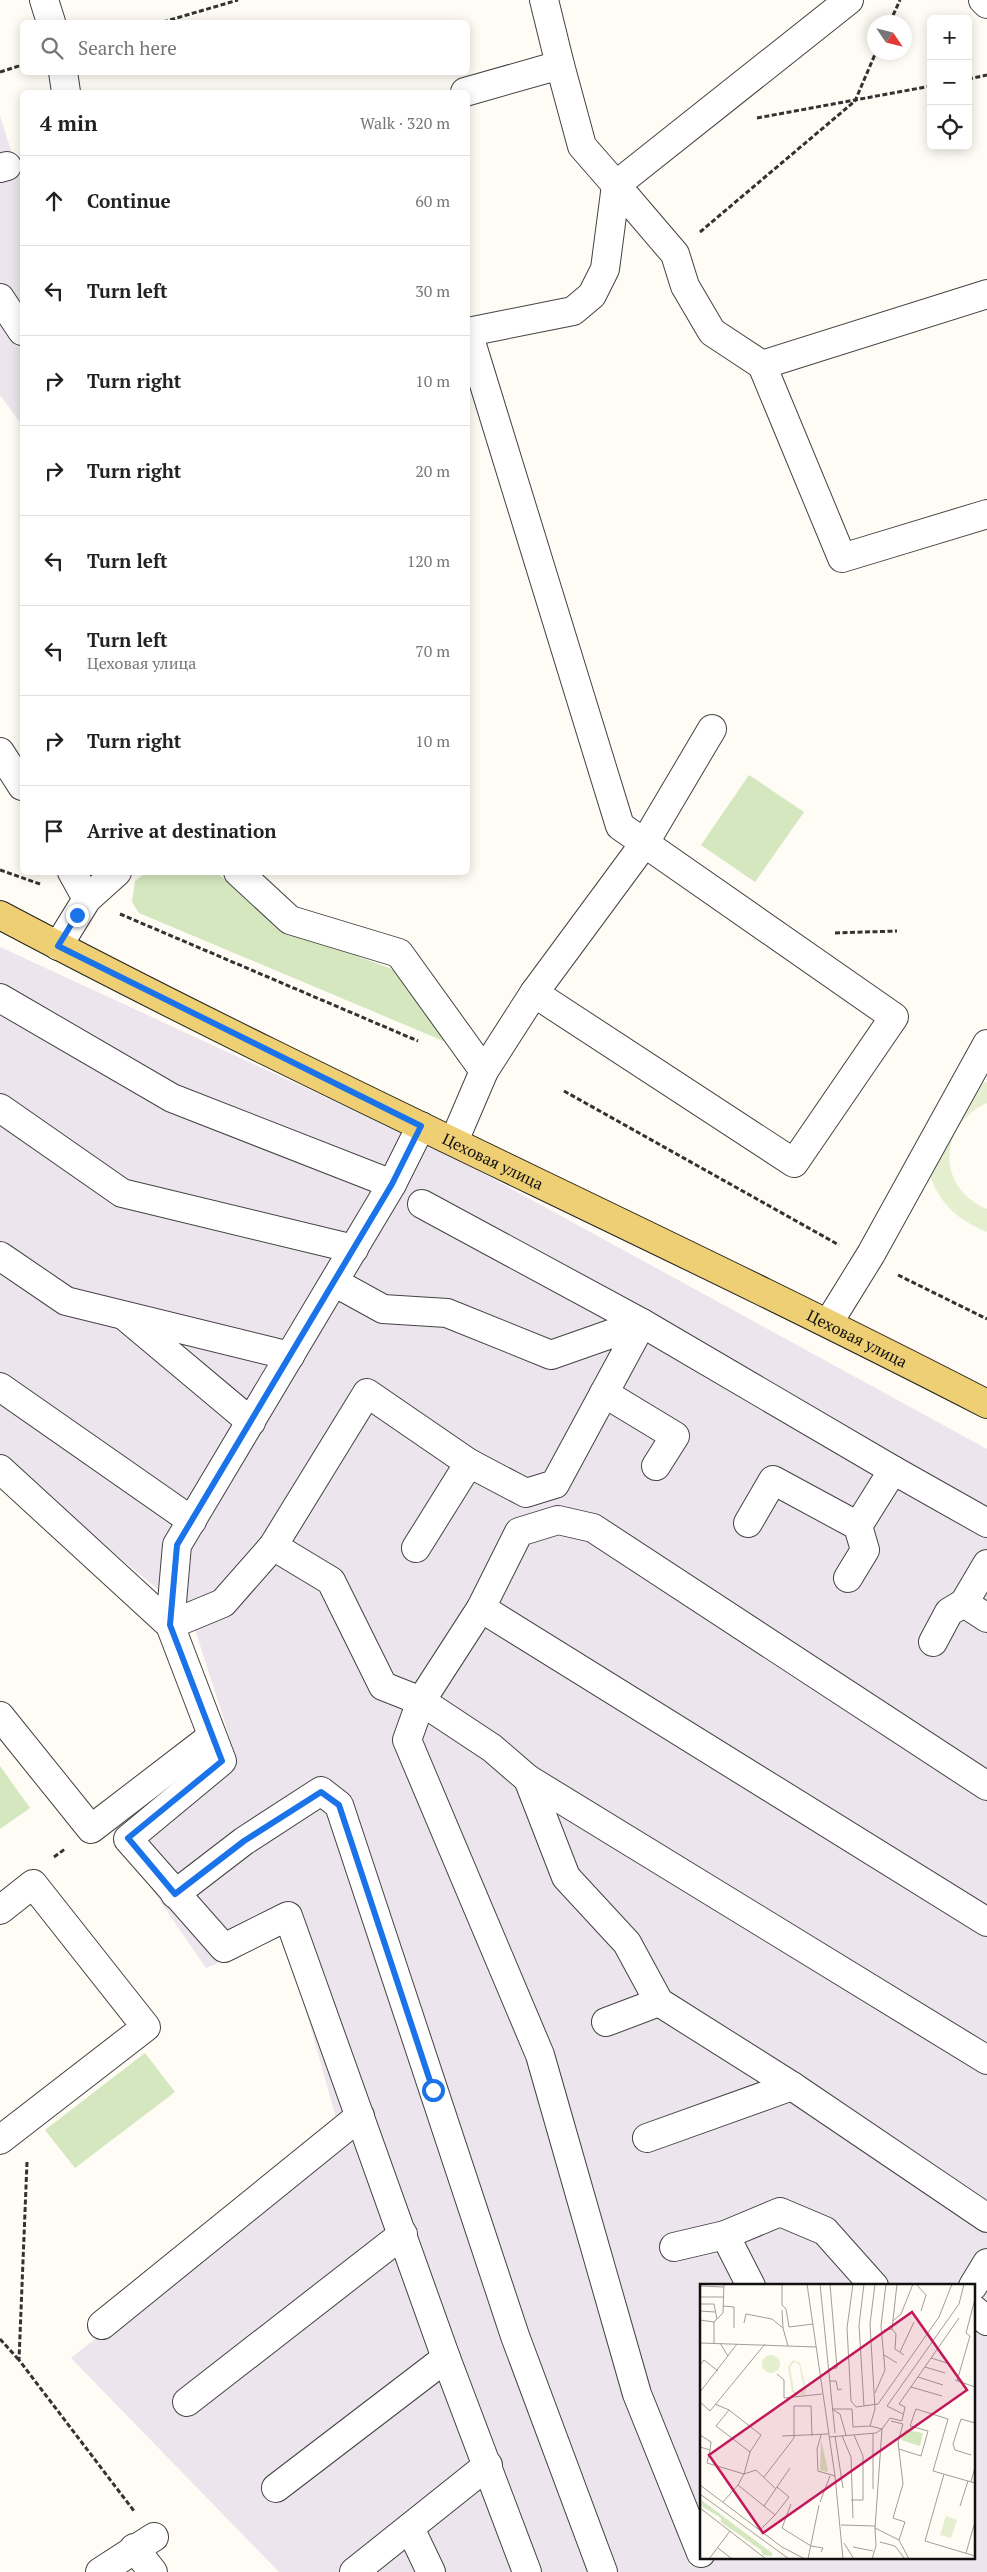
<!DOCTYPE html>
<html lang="en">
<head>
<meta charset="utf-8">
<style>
  body { margin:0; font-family:"PT Serif",serif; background:#f2f2f2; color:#222 }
  .controls { position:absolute; right:15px; top:15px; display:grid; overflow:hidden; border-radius:8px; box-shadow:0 2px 12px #0003 }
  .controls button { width:45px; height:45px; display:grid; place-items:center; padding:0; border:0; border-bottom:1px solid #e0e0e0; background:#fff; color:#222; font:25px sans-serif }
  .compass { position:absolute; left:867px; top:15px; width:45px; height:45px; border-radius:50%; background:#fff; box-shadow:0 2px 12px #0003; rotate:125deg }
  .stop { position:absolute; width:15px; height:15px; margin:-11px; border:4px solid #1a73e8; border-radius:50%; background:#fff }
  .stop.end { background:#1a73e8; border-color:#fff; box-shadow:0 1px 5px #0008 }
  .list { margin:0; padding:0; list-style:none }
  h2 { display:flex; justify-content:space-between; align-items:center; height:65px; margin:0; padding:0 20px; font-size:21px }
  h2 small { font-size:16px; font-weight:400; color:#767676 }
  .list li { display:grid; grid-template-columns:32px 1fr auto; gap:15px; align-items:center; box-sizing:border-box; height:90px; padding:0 20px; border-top:1px solid #e0e0e0 }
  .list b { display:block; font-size:19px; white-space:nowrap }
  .list p { margin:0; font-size:16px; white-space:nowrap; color:#767676 }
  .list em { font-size:16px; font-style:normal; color:#767676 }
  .icon { flex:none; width:28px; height:28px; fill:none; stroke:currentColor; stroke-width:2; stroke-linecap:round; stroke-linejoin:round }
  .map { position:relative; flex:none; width:987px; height:2572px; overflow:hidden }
  .search { position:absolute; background:#fff; box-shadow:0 2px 12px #0003; left:20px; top:20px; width:450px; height:55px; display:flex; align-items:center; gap:12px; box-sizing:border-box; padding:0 18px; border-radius:8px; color:#767676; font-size:19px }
  .panel { position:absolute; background:#fff; box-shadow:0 2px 12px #0003; left:20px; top:90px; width:450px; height:785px; border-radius:8px }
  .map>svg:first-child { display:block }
  .industrial { fill:#ece5ed; fill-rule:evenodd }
  .green { fill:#d4e7bf }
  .pitch { fill:#e5efd0 }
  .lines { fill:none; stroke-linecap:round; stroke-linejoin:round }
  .minor-casing { stroke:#434343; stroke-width:30 }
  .major-casing { stroke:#212121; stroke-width:30 }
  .path { stroke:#323232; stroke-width:3; stroke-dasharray:5 2.5; stroke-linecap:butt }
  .minor { stroke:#fff; stroke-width:28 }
  .major { stroke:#efcf73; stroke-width:28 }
  .route { stroke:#1a73e8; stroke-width:6 }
  .labels { text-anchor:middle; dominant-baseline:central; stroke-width:5; stroke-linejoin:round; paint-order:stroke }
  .street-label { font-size:16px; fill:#101010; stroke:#fff }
  .inset-road { fill:none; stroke:#9f9e99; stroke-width:1 }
  .view { fill:#c2185b; fill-opacity:0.15; stroke:#c2185b; stroke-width:2.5 }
  .inset-edge { fill:none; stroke:#101010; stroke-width:2.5 }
</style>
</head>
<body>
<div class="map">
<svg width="987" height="2572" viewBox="0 0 987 2572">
  <rect width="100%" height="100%" fill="#fefcf4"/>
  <g class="industrial">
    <polygon points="0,116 22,185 22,425 0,395"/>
    <path d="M0,947L446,1153L987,1449V2572H279L71,2358L343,2143L285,1935L206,1968L121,1844L234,1751L191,1617L0,1458ZM701,2286H973V2558H701Z"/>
  </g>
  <g class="green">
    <polygon points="749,775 804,812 755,882 701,845"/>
    <polygon points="145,873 217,873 287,930 392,969 453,1045 139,913 132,902 135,881"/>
    <polygon points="0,1766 30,1808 0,1829"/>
    <polygon points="145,2053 175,2092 75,2168 45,2130"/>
  </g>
  <path class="pitch" d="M987,1082V1103C938,1125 936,1188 987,1209V1232C958,1220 941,1205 930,1176L981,1083Z"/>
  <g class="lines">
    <defs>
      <g id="minor">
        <polyline points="44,0 51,22"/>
        <polyline points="544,0 560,65"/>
        <polyline points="983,0 987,4"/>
        <polyline points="63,72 66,92"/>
        <polyline points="465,92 560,65 582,146 616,185 849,0"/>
        <polyline points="0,168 7,166"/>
        <polyline points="987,294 762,365 842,558 987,514"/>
        <polyline points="0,298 22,331"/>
        <polyline points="468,332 620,826 894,1017 794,1163 534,993"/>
        <polyline points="468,332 573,311 592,295 605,269 616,185 675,254 685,286 712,332 762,365"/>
        <polyline points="0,752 22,786"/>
        <polyline points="72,872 87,899"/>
        <polyline points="238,872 290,920 399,953 484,1071"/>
        <polyline points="58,946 87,899 117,872"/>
        <polyline points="0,998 172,1098 392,1184"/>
        <polyline points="0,1108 122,1193 354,1249"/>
        <polyline points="454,1141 484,1071 534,993 644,844 712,729"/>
        <polyline points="422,1204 642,1323 893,1470 987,1523"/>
        <polyline points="0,1256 66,1301 290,1356"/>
        <polyline points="334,1282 383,1309 447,1313 551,1355 642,1323 555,1484 526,1493 469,1463 367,1393 273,1546 223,1603 170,1625 177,1545 392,1184 421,1126"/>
        <polyline points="127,1318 251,1422"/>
        <polyline points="829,1322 871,1254 987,1044"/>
        <polyline points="0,1387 192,1521"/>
        <polyline points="604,1393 675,1436 656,1466"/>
        <polyline points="0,1469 170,1625 222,1761 128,1839 224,1948 288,1916 446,2358 527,2572"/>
        <polyline points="748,1523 773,1480 858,1526 893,1470"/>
        <polyline points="273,1546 331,1581 383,1686 421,1701 492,1748 528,1779 987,2060"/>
        <polyline points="416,1548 469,1463"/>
        <polyline points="987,1564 964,1603 987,1618"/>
        <polyline points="848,1578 865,1550 858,1526"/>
        <polyline points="481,1608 987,1922"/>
        <polyline points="933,1642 949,1612 964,1603"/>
        <polyline points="0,1716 91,1829 211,1737"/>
        <polyline points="528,1779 566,1877 627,1943 659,2002 792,2086 987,2218"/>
        <polyline points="175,1894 244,1841 321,1791 339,1805 515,2336 603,2572"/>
        <polyline points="0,1910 33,1884 146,2027 0,2140"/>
        <polyline points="606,2022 659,2002"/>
        <polyline points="647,2138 792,2086"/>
        <polyline points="725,2235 751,2286"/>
        <polyline points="674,2247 725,2235 780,2212 825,2231 874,2286"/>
        <polyline points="973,2286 987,2263"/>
        <polyline points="973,2309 987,2321"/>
        <polyline points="102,2325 360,2116"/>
        <polyline points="187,2402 403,2234"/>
        <polyline points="276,2488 446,2358"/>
        <polyline points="410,2528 431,2572"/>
        <polyline points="134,2548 153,2572"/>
        <polyline points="701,2553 637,2394 540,2055 407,1740 421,1701 481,1608 519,1532 558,1520 593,1528 987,1786"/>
        <polyline points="100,2572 154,2537"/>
        <polyline points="354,2572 488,2465"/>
      </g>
      <g id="major">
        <path id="s1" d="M0,915C324,1087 661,1236 987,1404"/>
      </g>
    </defs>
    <use href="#minor" class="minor-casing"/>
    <use href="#major" class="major-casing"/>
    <g class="path">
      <polyline points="163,22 238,0"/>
      <polyline points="890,22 900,0"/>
      <polyline points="0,72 22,65"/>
      <polyline points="968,79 987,75"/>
      <polyline points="757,118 931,86"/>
      <polyline points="700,232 855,101 876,52"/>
      <polyline points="0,870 40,884"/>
      <polyline points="120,914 418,1041"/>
      <polyline points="835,933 897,931"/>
      <polyline points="564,1091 839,1245"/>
      <polyline points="898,1275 987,1319"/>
      <polyline points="54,1857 65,1849"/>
      <polyline points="27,2162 19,2360 134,2511"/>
      <polyline points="0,2339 19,2360"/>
    </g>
    <use href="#minor" class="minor"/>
    <use href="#major" class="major"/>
  </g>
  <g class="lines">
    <polyline class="route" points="77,915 58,946 421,1126 392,1184 177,1545 170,1625 222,1761 128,1838 175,1894 244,1841 321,1792 339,1805 433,2090"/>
  </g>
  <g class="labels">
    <g class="street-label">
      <text stroke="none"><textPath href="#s1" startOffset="551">Цеховая улица</textPath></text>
      <text stroke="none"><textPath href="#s1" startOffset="956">Цеховая улица</textPath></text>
    </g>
  </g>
  <g transform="translate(700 2284)">
    <rect width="275" height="275" fill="#fefcf4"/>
    <path d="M205,146L223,149L220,162L201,156ZM121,155L128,187L127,188L120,186ZM0,215L72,269V272L63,271L61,266L21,238V234L0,221Z" fill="#d4e7bf"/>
    <path d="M62 80a9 9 0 1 1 18 0a9 9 0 1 1-18 0ZM93,76L100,79L106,104L105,110L97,112L92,108L88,83ZM94,78L99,80L104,105L99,111L94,107L90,83ZM246,232L257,236L251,254L240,251Z" fill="#e5efd0" fill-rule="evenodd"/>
    <path class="inset-road" d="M82,0V21L86,25L89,43L113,40M107,0L135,192L143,275M120,0L135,149M153,0L147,44L151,117L156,123L178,120L239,33L252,0M216,0L226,11L221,27M0,2L24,3M0,13H24M0,20H14L17,35M23,22L34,23V44M82,26L83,44M0,27L15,28M0,36L14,38L23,29L24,0M193,37L201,30L213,0M44,39L46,30L72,35L83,44L88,62M192,45L197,0M184,46L192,45L196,50L195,65L204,71M0,59L116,63M14,59V38M20,59L28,72M200,68L214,38M184,71L197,79M231,74L247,79M0,81L4,76L18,87M225,83L245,89M129,85L137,84L130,0M77,90L84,96V114L122,110M218,93L243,101M255,96L275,103M130,97H136L138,106L142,105M257,97L270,52L266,49L275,15M211,103L242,112M0,108L37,60M175,109L185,86L181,42L186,0M0,118L10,127L65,60M15,120L29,126L61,151L50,168L16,142L29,126M164,122L159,41L164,0M203,130L187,122L259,20L264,0M191,137L203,140L198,158L203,200L193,234L205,238L199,256L209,275M170,142L175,125L170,40L175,0M173,149V205M0,151L11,158L10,166M121,151L117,165L118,187L135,192M146,151L140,130L132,125H152L153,143L170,142L182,145M82,152L128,150M135,152L143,204M142,152L151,173L153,234M129,153L176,149L182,145M0,163L10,166L7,179L44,190L38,201L75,231L60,246M199,165L221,172L228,147L210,142L216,125L248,135L233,187L275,199M50,168L44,190L56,186L76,205M271,171L255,166L253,160L261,135L275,139M244,190L225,257L275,272M64,193L94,154V122H111L112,152M271,198L275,183M0,201L82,263L105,275M0,210L89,275M151,216H163V172L154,151M23,218L38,201M120,218L130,192M91,220L82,244L111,262L123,264L121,268M64,222L90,184M260,222L268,197M0,224L66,275M75,231L89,213L77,203M141,241L175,242M199,256L175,244L182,145L190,134L202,137L205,123L199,120L259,34M180,258L195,262L205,275M144,259L154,275M153,263L173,267M18,264L32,275M266,269L275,238M9,275L30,247M108,275L119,221M172,275L176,262L175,244"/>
    <path class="view" d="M212,28L267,106L63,249L9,171Z"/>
    <rect width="275" height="275" class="inset-edge"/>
  </g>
</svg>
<div class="controls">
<button>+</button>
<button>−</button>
<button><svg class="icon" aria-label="locate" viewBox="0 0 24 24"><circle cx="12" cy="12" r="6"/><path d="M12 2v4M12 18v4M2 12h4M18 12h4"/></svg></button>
</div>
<svg class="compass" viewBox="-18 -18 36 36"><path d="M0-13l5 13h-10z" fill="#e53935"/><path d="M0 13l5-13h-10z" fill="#767676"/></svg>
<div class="stop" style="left:433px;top:2090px"></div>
<div class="stop end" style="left:77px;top:915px"></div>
<div class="search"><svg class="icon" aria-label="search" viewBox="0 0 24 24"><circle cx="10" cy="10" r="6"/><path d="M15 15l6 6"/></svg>Search here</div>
<section class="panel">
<h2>4 min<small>Walk · 320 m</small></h2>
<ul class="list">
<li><svg class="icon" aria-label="ahead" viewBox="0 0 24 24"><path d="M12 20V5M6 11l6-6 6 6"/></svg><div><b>Continue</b></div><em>60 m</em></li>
<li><svg class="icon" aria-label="left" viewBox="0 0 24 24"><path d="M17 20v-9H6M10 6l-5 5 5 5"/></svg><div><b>Turn left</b></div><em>30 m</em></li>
<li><svg class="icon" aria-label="right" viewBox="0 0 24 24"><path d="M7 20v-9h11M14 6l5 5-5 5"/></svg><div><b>Turn right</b></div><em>10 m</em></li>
<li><svg class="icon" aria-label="right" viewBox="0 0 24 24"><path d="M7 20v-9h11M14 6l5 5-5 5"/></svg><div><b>Turn right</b></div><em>20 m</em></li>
<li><svg class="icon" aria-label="left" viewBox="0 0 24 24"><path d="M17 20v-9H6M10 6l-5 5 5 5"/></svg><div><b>Turn left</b></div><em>120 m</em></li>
<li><svg class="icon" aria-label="left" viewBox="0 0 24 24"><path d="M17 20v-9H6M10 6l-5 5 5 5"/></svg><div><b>Turn left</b><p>Цеховая улица</p></div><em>70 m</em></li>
<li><svg class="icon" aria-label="right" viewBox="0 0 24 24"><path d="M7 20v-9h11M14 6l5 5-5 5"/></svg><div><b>Turn right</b></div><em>10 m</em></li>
<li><svg class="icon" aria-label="arrive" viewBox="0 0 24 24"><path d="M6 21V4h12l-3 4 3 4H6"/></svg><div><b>Arrive at destination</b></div></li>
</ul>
</section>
</div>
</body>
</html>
